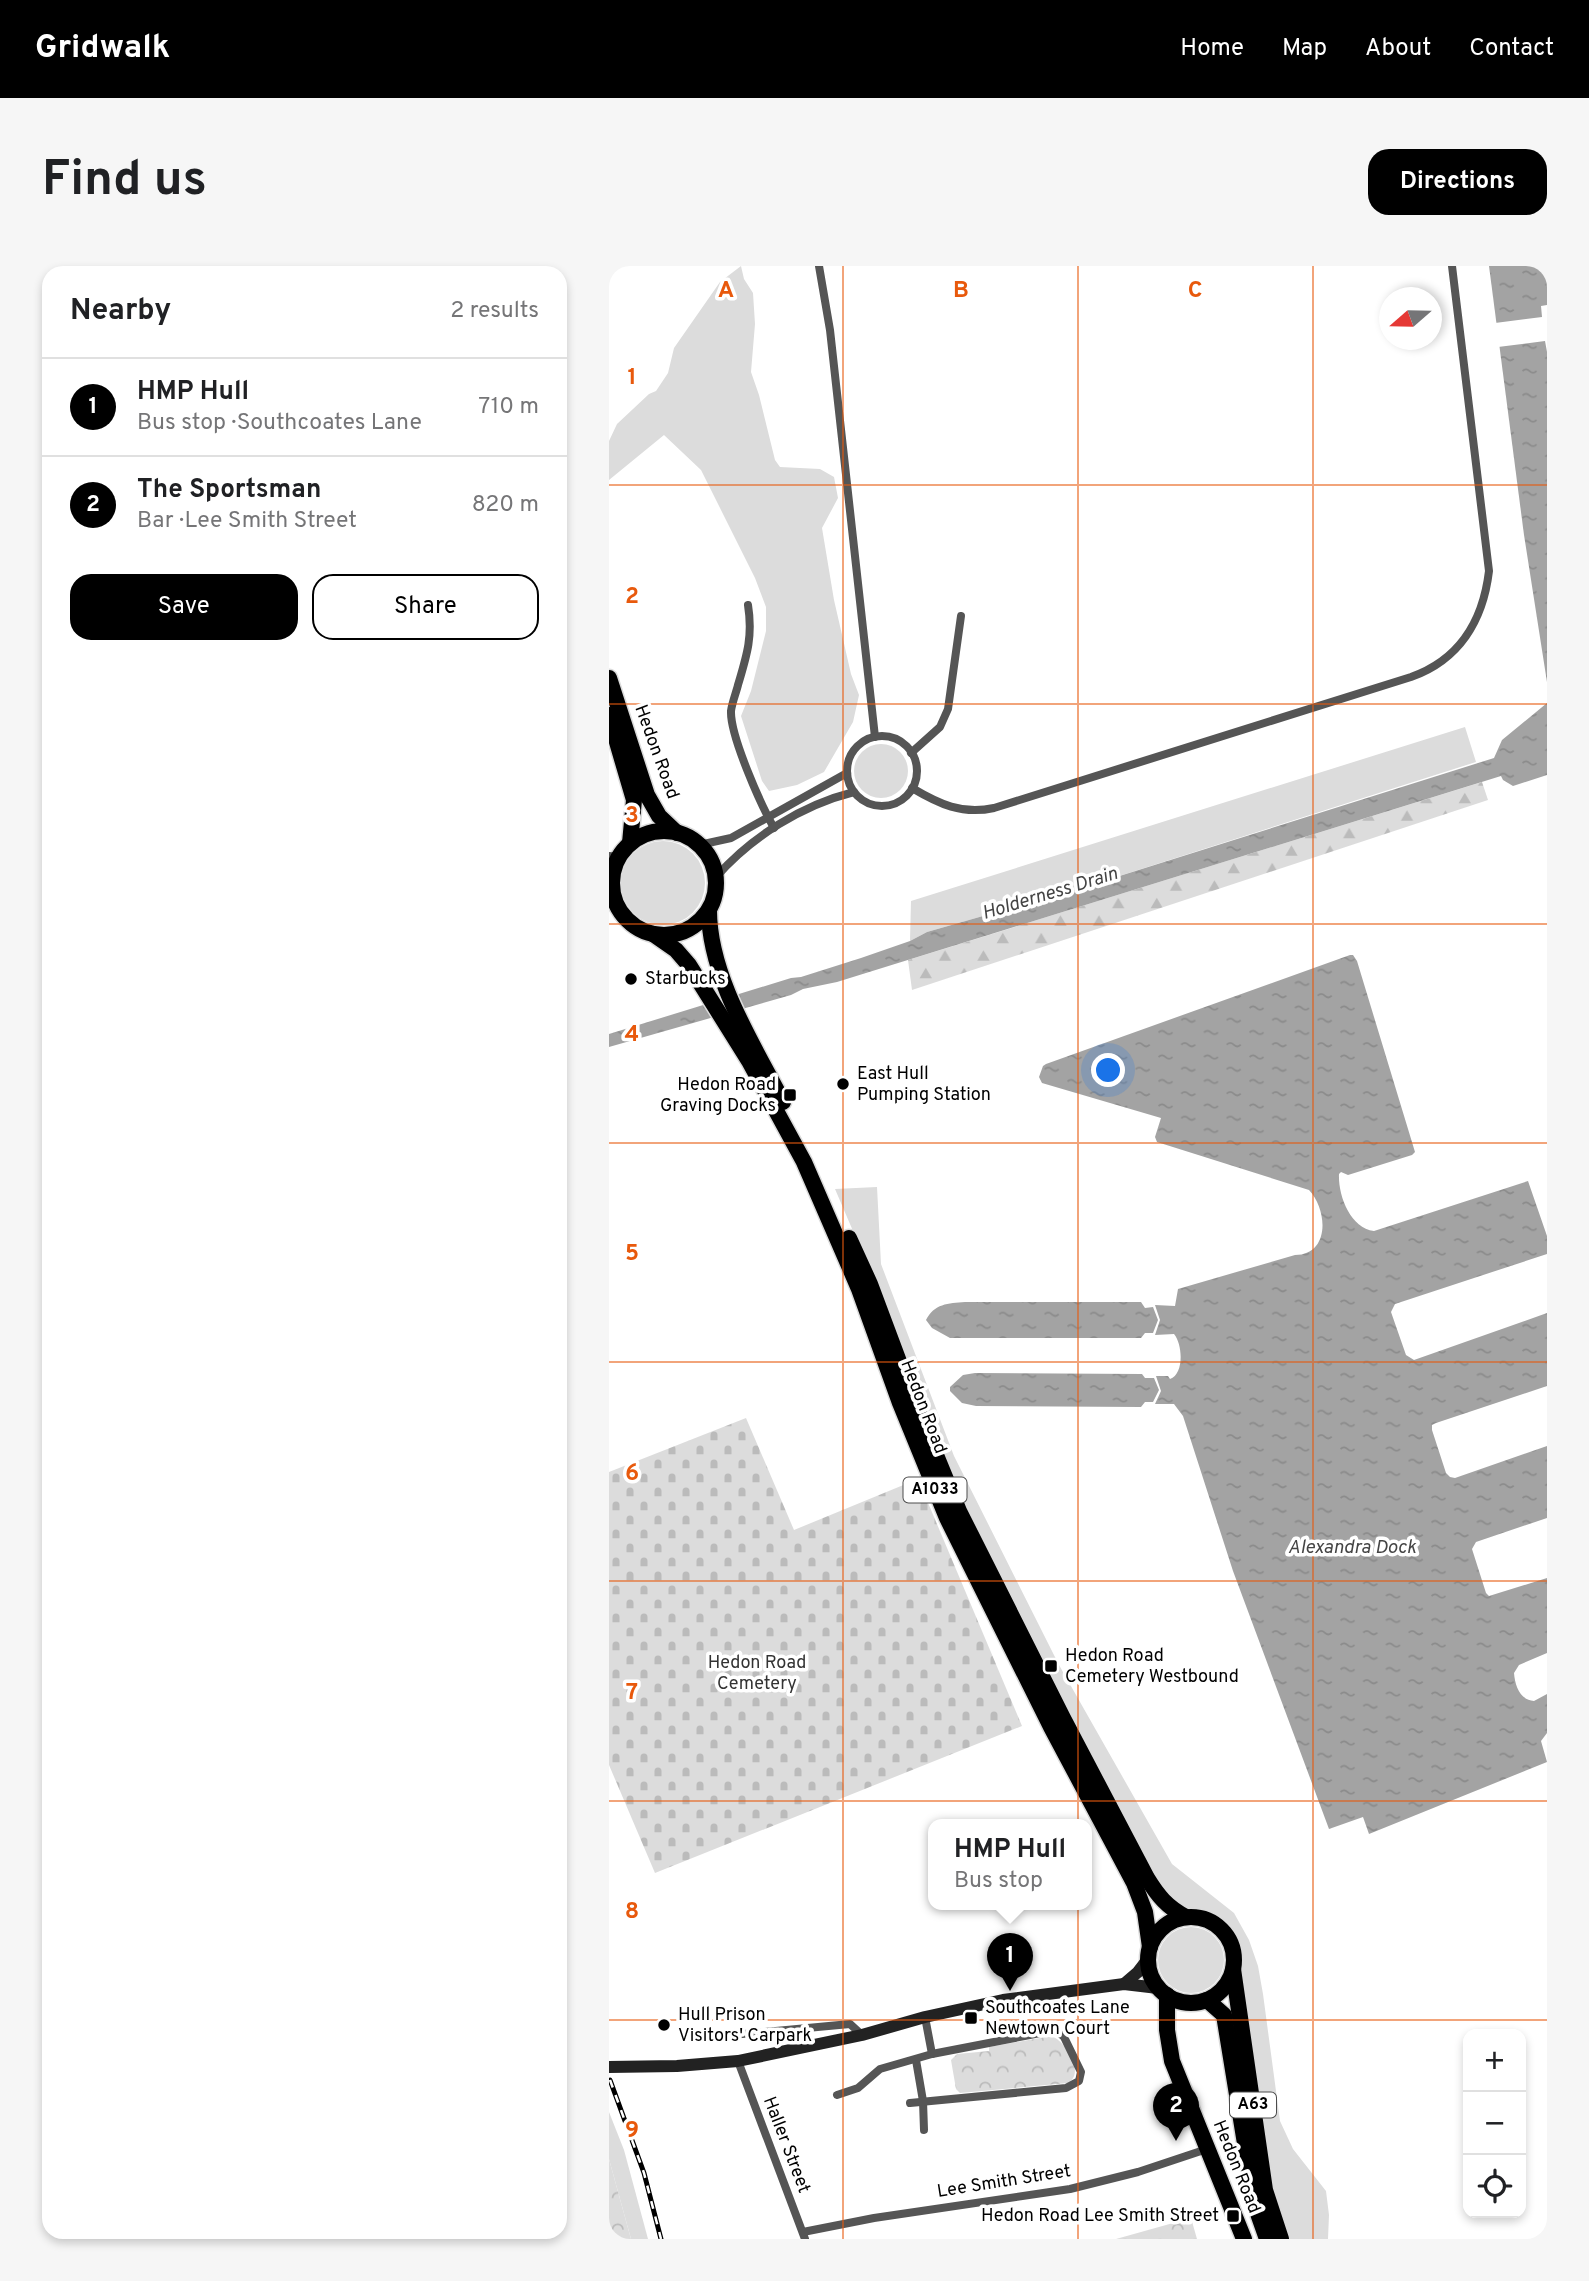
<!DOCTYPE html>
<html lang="en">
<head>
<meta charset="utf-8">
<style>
  body { margin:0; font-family:Overpass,sans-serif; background:#f6f6f6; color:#202124 }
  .controls { position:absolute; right:21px; bottom:21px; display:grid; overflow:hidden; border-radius:14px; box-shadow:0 4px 10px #0003 }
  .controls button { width:63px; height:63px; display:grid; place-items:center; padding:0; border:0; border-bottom:2px solid #e0e0e0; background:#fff; color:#202124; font:35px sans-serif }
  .compass { position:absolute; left:770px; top:21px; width:63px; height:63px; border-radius:50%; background:#fff; box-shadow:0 4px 10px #0003; rotate:250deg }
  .you { position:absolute; left:500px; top:805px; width:24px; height:24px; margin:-18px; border:5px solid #fff; border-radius:50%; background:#1a73e8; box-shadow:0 0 0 10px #1a73e833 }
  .badge { display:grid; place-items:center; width:46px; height:46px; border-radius:50%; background:#000; color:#fff; font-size:23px; font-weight:700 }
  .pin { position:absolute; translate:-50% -58px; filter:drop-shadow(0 2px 4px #0008) }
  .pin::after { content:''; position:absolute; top:37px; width:24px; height:21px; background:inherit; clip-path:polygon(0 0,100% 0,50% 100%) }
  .popup { position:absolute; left:319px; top:1553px; width:164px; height:91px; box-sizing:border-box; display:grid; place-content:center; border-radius:14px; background:#fff; filter:drop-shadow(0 2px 5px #0005); font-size:23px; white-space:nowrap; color:#757577 }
  .popup b { font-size:26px; color:#202124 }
  .popup::after { content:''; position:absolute; left:50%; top:100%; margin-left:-14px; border:14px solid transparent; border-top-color:#fff }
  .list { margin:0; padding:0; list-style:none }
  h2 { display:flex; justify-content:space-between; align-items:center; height:91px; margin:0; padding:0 28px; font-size:30px }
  h2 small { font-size:23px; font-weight:400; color:#757577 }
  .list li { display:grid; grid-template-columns:46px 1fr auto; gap:21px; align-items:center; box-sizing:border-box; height:98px; padding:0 28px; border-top:2px solid #e0e0e0 }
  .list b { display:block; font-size:26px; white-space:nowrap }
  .list p { margin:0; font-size:23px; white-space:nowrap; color:#757577 }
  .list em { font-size:23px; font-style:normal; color:#757577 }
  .actions { display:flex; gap:14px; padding:21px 28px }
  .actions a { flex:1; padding:16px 0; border:2px solid #000; border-radius:21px; text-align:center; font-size:24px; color:#000 }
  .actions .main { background:#000; color:#fff }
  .icon { flex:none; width:38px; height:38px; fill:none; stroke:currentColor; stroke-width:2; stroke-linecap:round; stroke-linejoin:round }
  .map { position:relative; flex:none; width:938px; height:1973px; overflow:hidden; border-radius:21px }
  header { display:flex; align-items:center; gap:42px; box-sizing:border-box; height:98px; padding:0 35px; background:#000; color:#fff }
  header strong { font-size:33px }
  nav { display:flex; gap:38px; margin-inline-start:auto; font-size:24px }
  .intro { display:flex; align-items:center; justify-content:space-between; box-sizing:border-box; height:168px; padding:0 42px }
  h1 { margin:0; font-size:49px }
  .button { padding:18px 32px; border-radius:21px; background:#000; color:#fff; font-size:24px; font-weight:700 }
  main { display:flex; gap:42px; padding:0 42px }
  aside { flex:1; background:#fff; border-radius:21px; box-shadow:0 4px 10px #0003 }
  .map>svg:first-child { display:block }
  .grass { fill:#dcdcdc }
  .forest { fill:url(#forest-firs) }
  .cemetery { fill:url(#cemetery-stones) }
  .park { fill:url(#park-crowns) }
  .water { fill:url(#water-ripples) }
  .pier { fill:#fff }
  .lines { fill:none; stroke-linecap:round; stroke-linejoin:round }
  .highway-casing { stroke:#dbdbdb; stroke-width:19 }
  .street { stroke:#555; stroke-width:8 }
  .secondary { stroke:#222; stroke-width:12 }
  .highway { stroke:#000; stroke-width:16 }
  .rail-casing { stroke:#000; stroke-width:5 }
  .rail { stroke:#fff; stroke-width:2.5; stroke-dasharray:8; stroke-linecap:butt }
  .grid { fill:none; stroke:#e8590c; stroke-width:2; stroke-opacity:0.55 }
  .poi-dot { fill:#000; stroke:#fff; stroke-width:2.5 }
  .labels { text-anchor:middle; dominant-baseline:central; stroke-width:7; stroke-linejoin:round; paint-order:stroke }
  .shield { fill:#fff; stroke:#4c4c4c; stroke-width:2 }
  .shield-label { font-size:16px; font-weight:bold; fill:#000 }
  .street-label { font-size:18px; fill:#000; stroke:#fff }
  .poi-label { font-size:18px; fill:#000; stroke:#fff; text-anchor:start }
  .park-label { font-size:18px; fill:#333; stroke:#fff }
  .water-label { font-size:19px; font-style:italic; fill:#444; stroke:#fff }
  .grid-label { font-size:23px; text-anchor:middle; font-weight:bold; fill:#e8590c; stroke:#fff; stroke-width:7; stroke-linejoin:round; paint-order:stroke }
</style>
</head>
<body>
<header>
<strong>Gridwalk</strong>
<nav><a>Home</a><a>Map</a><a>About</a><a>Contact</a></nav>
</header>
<div class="intro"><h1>Find us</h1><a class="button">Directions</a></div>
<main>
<aside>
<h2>Nearby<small>2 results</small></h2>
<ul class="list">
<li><span class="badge">1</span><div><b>HMP Hull</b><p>Bus stop · Southcoates Lane</p></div><em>710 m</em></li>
<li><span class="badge">2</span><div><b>The Sportsman</b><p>Bar · Lee Smith Street</p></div><em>820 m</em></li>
</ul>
<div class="actions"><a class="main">Save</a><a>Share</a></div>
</aside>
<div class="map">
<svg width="938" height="1973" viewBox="0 0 938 1973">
  <defs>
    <pattern id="forest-firs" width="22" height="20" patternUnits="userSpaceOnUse" patternTransform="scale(1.75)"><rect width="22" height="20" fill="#dcdcdc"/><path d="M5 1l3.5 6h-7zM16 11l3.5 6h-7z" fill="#bbb"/></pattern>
    <pattern id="cemetery-stones" width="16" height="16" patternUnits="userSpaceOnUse" patternTransform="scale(1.75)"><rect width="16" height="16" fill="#dcdcdc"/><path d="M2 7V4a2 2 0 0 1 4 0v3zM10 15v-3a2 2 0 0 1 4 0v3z" fill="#bbb"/></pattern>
    <pattern id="park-crowns" width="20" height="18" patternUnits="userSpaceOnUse" patternTransform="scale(1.75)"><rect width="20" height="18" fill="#dcdcdc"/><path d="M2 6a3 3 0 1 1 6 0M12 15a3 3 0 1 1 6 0" fill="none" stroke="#bbb"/></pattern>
    <pattern id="water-ripples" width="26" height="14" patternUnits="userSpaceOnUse" patternTransform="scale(1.75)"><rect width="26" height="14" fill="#a3a3a3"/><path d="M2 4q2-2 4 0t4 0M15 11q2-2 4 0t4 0" fill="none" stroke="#8b8b8b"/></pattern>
  </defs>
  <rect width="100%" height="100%" fill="#fff"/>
  <g class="grass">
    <polygon points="132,0 135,13 144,27 146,58 142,106 150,129 166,194 171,201 211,203 225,211 229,232 213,262 225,334 242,408 250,429 244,456 215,506 188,519 160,525 153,515 132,450 142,425 157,365 157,341 146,312 92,204 55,169 0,214 0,175 8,158 40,128 47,125 59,107 65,82 111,16"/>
    <polygon points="856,461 867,496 482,619 318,666 301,675 302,635"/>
    <circle cx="272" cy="505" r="27"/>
    <circle cx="54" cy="617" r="42"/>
    <polygon points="268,921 272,998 345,1190 450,1399 563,1598 625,1647 640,1674 649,1700 654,1728 671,1855 684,1883 717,1925 720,1949 719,1973 676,1973 659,1924 627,1676 612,1657 596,1646 578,1644 554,1634 353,1245 265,1014 226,923"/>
    <circle cx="582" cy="1694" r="33"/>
    <polygon points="0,1846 15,1884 39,1973 22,1973 0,1893"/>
  </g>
  <polygon class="forest" points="873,516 879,534 303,724 299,694"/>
  <polygon class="cemetery" points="137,1152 185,1264 309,1213 413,1460 46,1607 0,1499 0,1206"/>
  <g class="park">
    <path d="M442,1770C456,1774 477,1807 459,1817L351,1827L347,1823L342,1794L348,1788L380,1785V1781Z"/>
    <polygon points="0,1893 22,1973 0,1973"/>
    <polygon points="582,1952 588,1973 507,1973"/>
  </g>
  <g class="water">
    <polygon points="880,0 938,0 938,416 915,269"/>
    <polygon points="938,437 938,509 904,520 894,514 892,510 228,716 194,723 182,729 0,781 0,768 182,712 192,711 252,692 301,675 318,666 482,619 885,492 893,474"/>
    <path d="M741,689H744L748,695L806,886L803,889L739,909L732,906L730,908C729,929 741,962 765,965L919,915L938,970V988L786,1038L782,1046L797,1089L805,1094L938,1047V1120L827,1157L823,1159V1164L837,1207L841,1211L846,1212L938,1180V1252L867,1276L863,1283L877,1327L880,1330L938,1312V1387L910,1399L905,1407C906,1420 911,1434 925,1435L938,1428V1467L932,1475L938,1496L760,1568L754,1551L720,1563L624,1305L574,1150L565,1138H546L552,1125L547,1110H559L561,1113C575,1108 574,1079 565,1068L546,1069L551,1054L546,1039L566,1040L569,1023L686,989C721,989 719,944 700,924L548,876L546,871L552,852L433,817L430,811L434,800L437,798Z"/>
    <path d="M356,1036H532L536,1042L544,1041L549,1054L544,1067H536L532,1072H341L323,1062L317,1054C325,1038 339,1037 356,1036Z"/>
    <polygon points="366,1107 533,1108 536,1112 545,1112 550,1124 544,1136 536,1136 532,1141 367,1140 353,1137 341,1125 341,1121 354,1109"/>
  </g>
  <polygon class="pier" points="938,39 938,86 936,75 889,81 886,57 933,51 932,40"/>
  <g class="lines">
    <defs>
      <g id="highway">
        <polyline points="0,412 38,529 50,550 68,567"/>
        <polyline points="0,449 25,534 21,577"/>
        <circle cx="55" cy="617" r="52"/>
        <path d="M100,644C100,710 144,778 174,836"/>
        <polyline points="44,668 67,684 80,699 140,795 195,896 250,1023 291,1137 338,1252 442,1461 525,1617 536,1646 541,1681"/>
        <path d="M240,972L261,1018L304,1133L350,1245L454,1452L538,1612C549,1630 558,1641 577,1651"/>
        <circle cx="582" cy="1694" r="43"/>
        <polyline points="624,1703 656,1924 672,1973"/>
        <polyline points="558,1729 558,1764 563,1795 635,1973"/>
        <polyline points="598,1734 615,1749 646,1939 658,1973"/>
      </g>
    </defs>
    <use href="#highway" class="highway-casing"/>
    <g class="street">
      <polyline points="210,0 221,64 266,471"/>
      <path d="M139,339C144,370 138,389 129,419C127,427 123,437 122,445C121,470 152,539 165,562"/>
      <circle cx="273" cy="505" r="35"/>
      <polyline points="302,487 331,461 339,443 352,350"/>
      <path d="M303,522C330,538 353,549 385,542L802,411C850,394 874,355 880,305L843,0"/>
      <polyline points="90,579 122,572 238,507"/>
      <polyline points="0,590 11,591"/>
      <path d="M107,611C142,571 193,539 245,526"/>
      <polyline points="0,617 4,621"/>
      <polyline points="316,1751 323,1788"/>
      <polyline points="112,1770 241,1758 253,1769"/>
      <polyline points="307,1794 314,1835 315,1864"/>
      <polyline points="129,1795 196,1973"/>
      <polyline points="228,1829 249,1822 271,1803 323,1788 447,1764 455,1771 472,1806 470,1815 457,1822 301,1837"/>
      <polyline points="194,1966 265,1952 461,1923 529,1906 598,1883"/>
    </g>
    <g class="secondary">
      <polyline points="515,1718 529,1706 539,1693"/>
      <polyline points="0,1801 68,1800 129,1795 253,1769 316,1751 394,1734 515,1718 549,1722"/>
    </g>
    <use href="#highway" class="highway"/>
    <defs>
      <polyline id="rail" points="1,1814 35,1907 52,1973"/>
    </defs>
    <use href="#rail" class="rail-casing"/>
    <use href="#rail" class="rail"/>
  </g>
  <path class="grid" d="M234,0V1973M469,0V1973M704,0V1973M0,219H938M0,438H938M0,658H938M0,877H938M0,1096H938M0,1315H938M0,1535H938M0,1754H938"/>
  <g class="poi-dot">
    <circle cx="22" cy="713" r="7"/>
    <circle cx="234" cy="818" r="7"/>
    <rect x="174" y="822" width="14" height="14" rx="3.5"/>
    <rect x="435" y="1393" width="14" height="14" rx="3.5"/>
    <rect x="355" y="1745" width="14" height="14" rx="3.5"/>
    <circle cx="55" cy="1759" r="7"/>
    <rect x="617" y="1943" width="14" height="14" rx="3.5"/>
  </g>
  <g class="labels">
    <g class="shield">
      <rect x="294.5" y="1211.5" width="63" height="25" rx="5"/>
      <rect x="621" y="1826.5" width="46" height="25" rx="5"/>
    </g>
    <g class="shield-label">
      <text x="326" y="1224">A1033</text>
      <text x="644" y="1839">A63</text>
    </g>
    <g class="street-label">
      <text transform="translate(47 486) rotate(70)">Hedon Road</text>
      <text transform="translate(314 1141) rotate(69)">Hedon Road</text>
      <text transform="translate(177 1879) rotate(69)">Haller Street</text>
      <text transform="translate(627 1901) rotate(68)">Hedon Road</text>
      <text transform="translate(395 1916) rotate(-9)">Lee Smith Street</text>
    </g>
    <g class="poi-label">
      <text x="36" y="713">Starbucks</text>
      <text x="248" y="808">East Hull<tspan x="248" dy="21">Pumping Station</tspan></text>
      <text x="167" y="819" text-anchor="end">Hedon Road<tspan x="167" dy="21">Graving Docks</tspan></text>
      <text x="456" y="1390">Hedon Road<tspan x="456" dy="21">Cemetery Westbound</tspan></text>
      <text x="376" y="1742">Southcoates Lane<tspan x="376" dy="21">Newtown Court</tspan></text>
      <text x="69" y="1749">Hull Prison<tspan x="69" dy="21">Visitors' Carpark</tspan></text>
      <text x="610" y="1950" text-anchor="end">Hedon Road Lee Smith Street</text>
    </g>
    <g class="park-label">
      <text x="148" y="1397">Hedon Road<tspan x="148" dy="21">Cemetery</tspan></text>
    </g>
    <g class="water-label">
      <text transform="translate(441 628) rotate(-17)">Holderness Drain</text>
      <text x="743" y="1282">Alexandra Dock</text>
    </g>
  </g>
  <g class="grid-label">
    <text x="117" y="31">A</text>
    <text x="352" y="31">B</text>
    <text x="586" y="31">C</text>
    <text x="23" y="118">1</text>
    <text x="23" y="337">2</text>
    <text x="23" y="556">3</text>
    <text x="23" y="775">4</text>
    <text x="23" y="994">5</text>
    <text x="23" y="1214">6</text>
    <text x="23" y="1433">7</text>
    <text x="23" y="1652">8</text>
    <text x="23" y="1871">9</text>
  </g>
</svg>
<div class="controls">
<button>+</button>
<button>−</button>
<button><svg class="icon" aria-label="locate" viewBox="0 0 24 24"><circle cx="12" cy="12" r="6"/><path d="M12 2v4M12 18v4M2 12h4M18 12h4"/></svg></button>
</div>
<svg class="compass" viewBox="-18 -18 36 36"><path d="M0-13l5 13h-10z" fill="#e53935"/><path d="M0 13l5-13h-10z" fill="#757577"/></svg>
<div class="you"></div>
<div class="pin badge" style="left:401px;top:1725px">1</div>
<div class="popup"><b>HMP Hull</b>Bus stop</div>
<div class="pin badge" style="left:567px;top:1875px">2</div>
</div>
</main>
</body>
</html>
